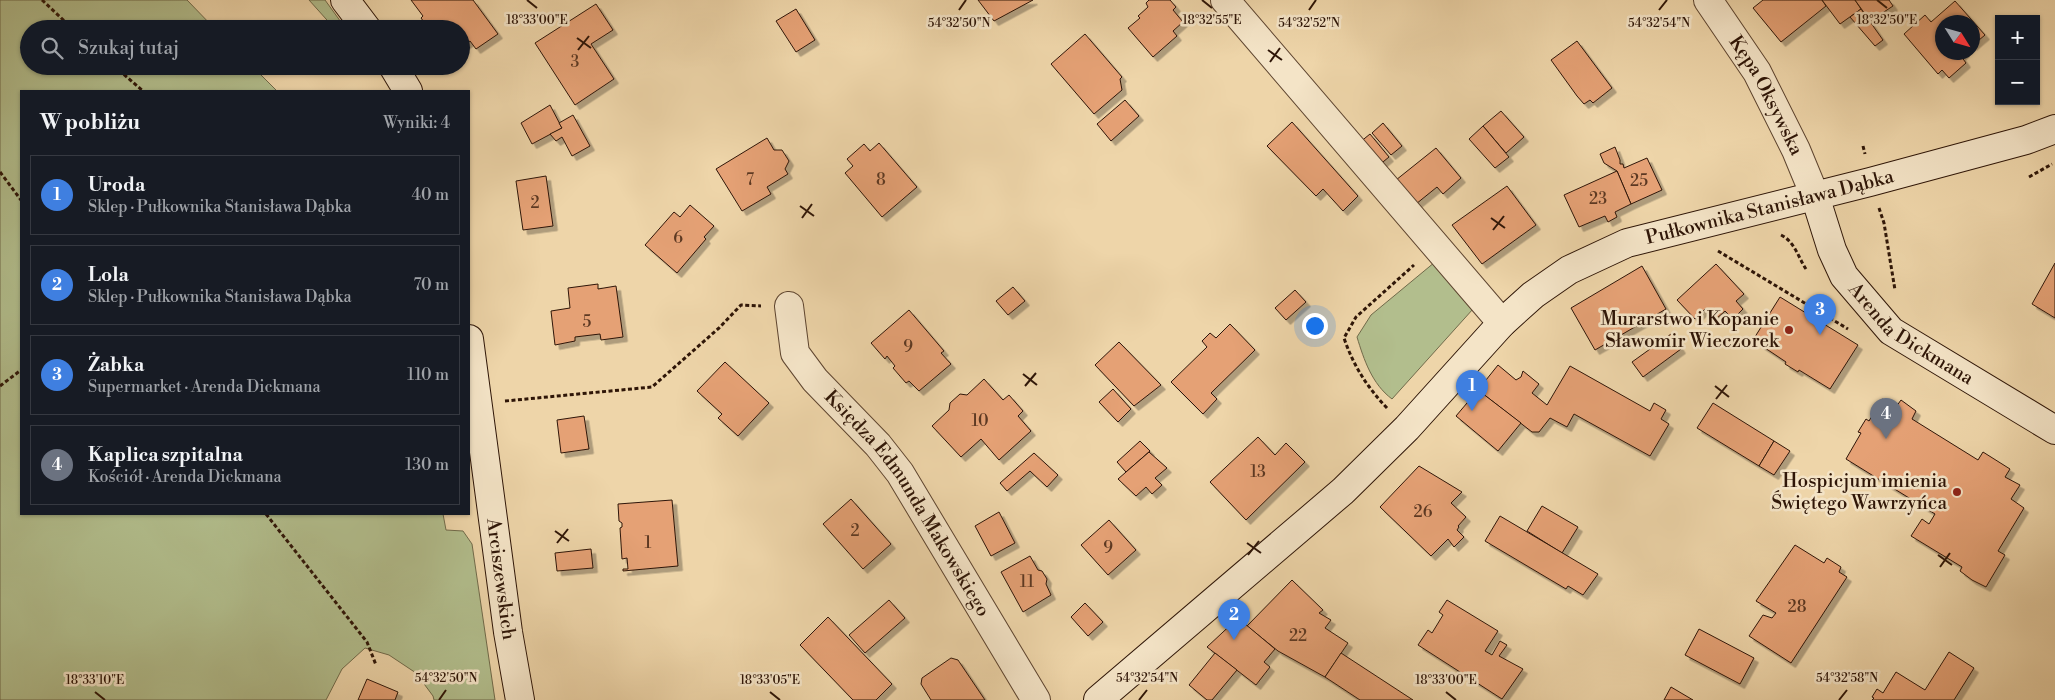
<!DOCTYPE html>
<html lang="pl">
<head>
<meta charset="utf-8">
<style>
  body { margin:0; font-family:"Libre Bodoni",serif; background:#20242c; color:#f1f3f6 }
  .controls { position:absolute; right:15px; top:15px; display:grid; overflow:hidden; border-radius:0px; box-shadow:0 1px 4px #0004 }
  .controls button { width:45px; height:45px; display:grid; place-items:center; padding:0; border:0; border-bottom:1px solid #363941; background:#171b24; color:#f1f3f6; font:25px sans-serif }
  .compass { position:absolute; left:1935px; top:15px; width:45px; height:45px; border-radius:50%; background:#171b24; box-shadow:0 1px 4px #0004; rotate:127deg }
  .you { position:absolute; left:1314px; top:325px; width:18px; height:18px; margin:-12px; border:4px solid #fff; border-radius:50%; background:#1a73e8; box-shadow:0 0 0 8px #1a73e833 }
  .badge { display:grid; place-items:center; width:32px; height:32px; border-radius:50%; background:#c59692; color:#fff; font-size:16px; font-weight:700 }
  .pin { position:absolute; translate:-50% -41px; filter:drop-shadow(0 1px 2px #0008) }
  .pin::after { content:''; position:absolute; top:26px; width:18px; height:15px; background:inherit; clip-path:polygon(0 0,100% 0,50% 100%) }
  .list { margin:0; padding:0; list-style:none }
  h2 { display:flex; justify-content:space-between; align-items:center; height:65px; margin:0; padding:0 20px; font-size:21px }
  h2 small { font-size:16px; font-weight:400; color:#9ea1a6 }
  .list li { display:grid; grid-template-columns:32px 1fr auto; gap:15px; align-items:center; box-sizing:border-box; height:80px; margin:0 10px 10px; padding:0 10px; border:1px solid #363941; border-radius:0px }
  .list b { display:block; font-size:19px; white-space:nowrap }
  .list p { margin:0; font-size:16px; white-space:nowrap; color:#9ea1a6 }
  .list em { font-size:16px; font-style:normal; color:#9ea1a6 }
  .icon { flex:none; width:28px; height:28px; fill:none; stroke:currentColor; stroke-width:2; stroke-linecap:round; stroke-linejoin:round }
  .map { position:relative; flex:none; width:2055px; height:700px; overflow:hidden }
  .search { position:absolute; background:#171b24; box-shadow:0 1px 4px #0004; left:20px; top:20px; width:450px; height:55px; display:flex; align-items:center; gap:12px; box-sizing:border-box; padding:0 18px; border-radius:28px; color:#9ea1a6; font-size:19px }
  .panel { position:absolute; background:#171b24; box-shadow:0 1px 4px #0004; left:20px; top:90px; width:450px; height:425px; border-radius:0px }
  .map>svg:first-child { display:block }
  .green { fill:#b2be8d; stroke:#706a4a }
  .building { fill:#e5a175; stroke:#2e1507; filter:url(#shadow) }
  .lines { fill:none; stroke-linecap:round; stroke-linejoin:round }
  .street-casing { stroke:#5e4530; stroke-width:30 }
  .secondary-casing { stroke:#2e1507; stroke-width:30 }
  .path { stroke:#2e1507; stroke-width:3; stroke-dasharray:4 2.5; stroke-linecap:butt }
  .street { stroke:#f4e4c7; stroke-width:28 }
  .secondary { stroke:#f4e4c7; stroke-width:28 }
  .ticks { fill:none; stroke:#2e1507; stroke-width:2 }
  .poi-dot { fill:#8f2418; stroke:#f4e4c7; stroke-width:2 }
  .labels { text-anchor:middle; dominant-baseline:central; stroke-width:5; stroke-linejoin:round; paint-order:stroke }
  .number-label { font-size:16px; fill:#5c3822 }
  .street-label { font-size:19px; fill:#2e1507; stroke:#f4e4c7 }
  .poi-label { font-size:19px; fill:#2e1507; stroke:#f4e4c7; text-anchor:end }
  .ticks-label { font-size:12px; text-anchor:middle; fill:#2e1507; stroke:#f4e4c7; stroke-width:5; stroke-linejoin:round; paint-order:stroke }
</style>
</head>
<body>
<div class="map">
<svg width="2055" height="700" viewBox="0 0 2055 700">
  <defs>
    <filter id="shadow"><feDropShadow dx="4.5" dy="4.5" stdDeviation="0" flood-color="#0004"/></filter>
  </defs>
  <rect width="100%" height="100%" fill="#eed5a9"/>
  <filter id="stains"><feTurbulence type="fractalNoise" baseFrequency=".004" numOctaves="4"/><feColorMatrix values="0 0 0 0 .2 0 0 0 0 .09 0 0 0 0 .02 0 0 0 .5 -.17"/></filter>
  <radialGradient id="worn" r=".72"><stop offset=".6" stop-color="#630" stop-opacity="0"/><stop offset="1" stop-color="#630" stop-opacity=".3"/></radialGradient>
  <g class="green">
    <polygon points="0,0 187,0 215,29 29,29 29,66 252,66 277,91 21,91 21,514 443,514 446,530 463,531 472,544 495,700 434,700 433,696 416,673 389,655 365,648 342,669 326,700 0,700"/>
    <polygon points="309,0 325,0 346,29 335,29"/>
    <path d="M1435,262L1473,309L1392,399C1372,384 1364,360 1357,337L1371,315Z"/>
  </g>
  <g class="building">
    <polygon points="411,0 473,0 498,34 476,49 470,41 461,47 461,29 429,29 421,18 423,16"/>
    <polygon points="978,0 1033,0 994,21"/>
    <polygon points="1149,0 1170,0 1176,7 1173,10 1183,22 1173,31 1177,36 1153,57 1128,28 1140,18 1138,16 1148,7 1146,3"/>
    <polygon points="1763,0 1822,0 1826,6 1781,42 1753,8"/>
    <polygon points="1822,0 1855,0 1861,9 1840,24"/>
    <polygon points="1855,0 1889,0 1893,6 1870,21"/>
    <polygon points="1955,1 1985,35 1972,46 1972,22 1942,22 1942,52 1965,52 1961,56 1966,63 1949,78 1942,70 1938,74 1904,34 1925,15 1931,22"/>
    <polygon points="596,4 613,30 591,44 614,79 575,105 535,43"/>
    <polygon points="796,9 815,40 796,52 776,21"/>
    <polygon points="1861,9 1883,40 1875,46 1850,17"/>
    <polygon points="1085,34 1122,77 1120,79 1122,90 1094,114 1051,64"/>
    <polygon points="1577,41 1612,88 1593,103 1590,100 1584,104 1577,96 1551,60"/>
    <polygon points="1125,100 1139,116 1111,141 1097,124"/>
    <polygon points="550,105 562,128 532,144 521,123"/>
    <polygon points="1501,111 1524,137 1506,153 1483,126"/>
    <polygon points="573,115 590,146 572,156 562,137 556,141 550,134 562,128 559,123"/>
    <polygon points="1292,122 1358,196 1343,211 1323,189 1316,196 1267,146"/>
    <polygon points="1383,123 1402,146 1391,155 1372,133"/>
    <polygon points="1483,126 1509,157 1495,168 1469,139"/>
    <polygon points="1370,134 1389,157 1378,166 1359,143"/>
    <polygon points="767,138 774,150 782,150 789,161 785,169 788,174 767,187 771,194 742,211 716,169"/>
    <polygon points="879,143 917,187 882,217 845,173 853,166 847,159 864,144 870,151"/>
    <polygon points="1615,147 1620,160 1620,164 1623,164 1624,168 1647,158 1662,190 1631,204 1617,171 1604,163 1600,154"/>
    <polygon points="1436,148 1461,178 1443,194 1437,187 1416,204 1396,180"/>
    <polygon points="1617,171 1631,204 1615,212 1617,217 1608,222 1605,216 1579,227 1564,195"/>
    <polygon points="546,176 553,226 523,230 516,181"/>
    <polygon points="1507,186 1536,225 1482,264 1452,225"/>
    <polygon points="690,205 714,226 704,237 706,239 677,273 645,245 674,212 680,217"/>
    <polygon points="2055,263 2055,318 2032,304"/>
    <polygon points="1716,264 1744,294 1736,301 1743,309 1733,319 1725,311 1716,319 1706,308 1695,319 1677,300"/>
    <polygon points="1642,266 1666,309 1595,350 1571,308"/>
    <polygon points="598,284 598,289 616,286 623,337 601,340 600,334 575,337 575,341 555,345 551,311 570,308 568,288"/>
    <polygon points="1013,287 1025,301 1008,315 996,301"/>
    <polygon points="1295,290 1306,302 1286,320 1275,308"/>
    <polygon points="1780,297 1858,345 1830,389 1799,370 1798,372 1785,364 1786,362 1753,340"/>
    <polygon points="909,310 944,351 941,353 951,364 919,391 909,381 906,383 893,368 895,366 887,356 885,359 871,343"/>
    <polygon points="1230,324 1255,350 1211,393 1217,399 1203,414 1171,382 1207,347 1202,341 1210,333 1216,338"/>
    <polygon points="1671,334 1681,349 1643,377 1632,362"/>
    <polygon points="1119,342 1161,385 1134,406 1095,365"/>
    <polygon points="725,362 769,403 738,436 718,418 722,414 697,391"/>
    <polygon points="1498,365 1516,380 1521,377 1523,371 1539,384 1532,393 1547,405 1570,366 1650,411 1654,403 1666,410 1661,419 1669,424 1650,456 1574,414 1567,427 1550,418 1539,432 1532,432 1478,390"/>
    <polygon points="984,379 1003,400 1009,395 1023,411 1018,416 1031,431 999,460 981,439 961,457 932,426 949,410 950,403 960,394 967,395"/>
    <polygon points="1113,389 1131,409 1118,422 1099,402"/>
    <polygon points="1478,390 1521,423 1498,451 1456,416"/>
    <polygon points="1882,399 1896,407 1901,400 1916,411 1912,419 1978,460 1983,452 2010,469 2005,477 2020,485 2011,499 2024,508 1998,551 2005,555 1986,587 1972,580 1960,571 1962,567 1911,536 1922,519 1929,524 1935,514 1846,459 1861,433 1858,432 1866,419 1869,421"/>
    <polygon points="1713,403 1774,441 1759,466 1697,428"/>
    <polygon points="584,416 589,449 561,453 557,420"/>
    <polygon points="1258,437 1275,455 1286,443 1305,462 1246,520 1210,482"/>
    <polygon points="1140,441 1150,451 1126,472 1117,462"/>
    <polygon points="1774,441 1790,451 1774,475 1759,466"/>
    <polygon points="1149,452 1167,468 1155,478 1162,485 1152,494 1146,487 1136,496 1118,479"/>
    <polygon points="1034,453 1058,475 1047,487 1030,471 1007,491 1000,483"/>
    <polygon points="1419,466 1462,492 1451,503 1466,517 1458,526 1459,527 1457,530 1464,537 1454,547 1448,539 1431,556 1380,507"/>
    <polygon points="851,499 891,544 863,569 823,524"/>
    <polygon points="672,500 678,566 623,571 623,569 628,569 627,558 622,559 620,528 622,527 622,523 619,521 618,504"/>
    <polygon points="1542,506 1578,527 1562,553 1527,531"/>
    <polygon points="999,512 1015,543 991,556 975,526"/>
    <polygon points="1500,516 1598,574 1583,595 1568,586 1566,589 1485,541"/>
    <polygon points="1109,520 1136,550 1108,575 1081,545"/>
    <polygon points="1795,545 1824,563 1827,558 1841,567 1839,572 1847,577 1791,663 1749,636 1763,615 1772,618 1776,613 1756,601"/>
    <polygon points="591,549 593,568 557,571 555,553"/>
    <polygon points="1030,556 1038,570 1042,571 1047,579 1046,584 1051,595 1023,612 1001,572"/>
    <polygon points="1292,580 1323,610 1319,613 1331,620 1325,628 1348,643 1325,677 1278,651 1247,626"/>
    <polygon points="889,600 905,618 865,653 849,635"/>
    <polygon points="1447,600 1498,631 1485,651 1492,655 1500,641 1507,645 1499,656 1523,669 1502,699 1418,645 1428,630 1432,633 1443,615 1439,612"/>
    <polygon points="1085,603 1103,622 1088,636 1071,617"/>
    <polygon points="828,617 892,684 876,700 853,700 800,645"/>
    <polygon points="1238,618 1275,649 1264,662 1270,667 1256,685 1207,647"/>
    <polygon points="1699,629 1754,658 1740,684 1685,655"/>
    <polygon points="1949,652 1974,668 1954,700 1872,700 1874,698 1872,697 1877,689 1883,693 1896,672 1925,690"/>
    <polygon points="1215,653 1237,670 1212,700 1207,700 1189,685"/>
    <polygon points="1341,653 1413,700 1360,700 1325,677"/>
    <polygon points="951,658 958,660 985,700 931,700 921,684 922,678"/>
    <polygon points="367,679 398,692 395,700 358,700"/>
    <polygon points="1671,687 1693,700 1664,700"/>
  </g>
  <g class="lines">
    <defs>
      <g id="street">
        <polyline points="1225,0 1502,323"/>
        <path id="s1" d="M1708,0L1757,72L1796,150L1815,196"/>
        <path id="s2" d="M789,306L795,353L815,380L878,445L900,473L1036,700"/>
      </g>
      <g id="secondary">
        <polyline points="345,0 367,29"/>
        <polyline points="393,66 408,91"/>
        <path id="s3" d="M1815,196L1832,250L1844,276L1891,331L2055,430"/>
        <path id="s4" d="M469,339L508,632L520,700"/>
        <path id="s5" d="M1098,700L1343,491L1407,428L1502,323L1533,295L1569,270L1627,243L1870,182L2026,140L2055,129"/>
      </g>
    </defs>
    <use href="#street" class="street-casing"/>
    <use href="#secondary" class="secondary-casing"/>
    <g class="path">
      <polyline points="42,0 73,29"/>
      <polyline points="114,66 143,91"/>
      <polyline points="1863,146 1865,154"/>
      <polyline points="0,172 21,200"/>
      <polyline points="2029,177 2052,164"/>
      <polyline points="1879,208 1884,223 1895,290"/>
      <path d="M1781,235C1795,242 1798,257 1806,269"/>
      <polyline points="1718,251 1848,329"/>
      <polyline points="0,386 21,370"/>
      <polyline points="505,401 652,387 719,328 741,305 761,306"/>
      <path d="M1387,408C1367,387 1353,365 1344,338L1356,317L1414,265"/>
      <polyline points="266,514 367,642 376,665"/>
    </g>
    <use href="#street" class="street"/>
    <use href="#secondary" class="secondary"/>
  </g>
  <path class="ticks" d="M527,0L537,8M1202,0L1212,8M1877,0L1887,8M959,10L966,0M1309,10L1316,0M1659,10L1667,0M577,38L591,48M578,50L589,36M1268,50L1282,60M1270,62L1280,48M800,206L814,216M802,218L812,204M1491,218L1505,228M1493,230L1504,216M1023,374L1037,385M1025,386L1036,373M1715,386L1729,397M1716,399L1727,385M555,531L569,541M557,543L568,529M1247,543L1261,553M1248,555L1259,541M1938,555L1952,565M1940,567L1950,553M95,692L105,700M770,692L780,700M1446,692L1456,700M439,700L446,690M1139,700L1147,690M1839,700L1847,690"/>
  <g class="poi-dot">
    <circle cx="1789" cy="330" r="5"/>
    <circle cx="1957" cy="492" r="5"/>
  </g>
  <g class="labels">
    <g class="number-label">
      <text x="575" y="62">3</text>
      <text x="750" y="180">7</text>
      <text x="881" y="180">8</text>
      <text x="1639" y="181">25</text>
      <text x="1598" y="199">23</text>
      <text x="535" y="203">2</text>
      <text x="678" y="238">6</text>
      <text x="587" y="322">5</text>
      <text x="908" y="347">9</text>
      <text x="980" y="421">10</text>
      <text x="1258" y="472">13</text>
      <text x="1423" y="512">26</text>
      <text x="855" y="531">2</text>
      <text x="648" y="543">1</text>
      <text x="1108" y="548">9</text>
      <text x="1027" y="582">11</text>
      <text x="1797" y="607">28</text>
      <text x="1298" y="636">22</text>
    </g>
    <g class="street-label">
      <text stroke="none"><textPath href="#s1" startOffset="112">Kępa Oksywska</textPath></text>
      <text stroke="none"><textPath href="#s5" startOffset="850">Pułkownika Stanisława Dąbka</textPath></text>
      <text stroke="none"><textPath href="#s3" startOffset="175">Arenda Dickmana</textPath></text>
      <text stroke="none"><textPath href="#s2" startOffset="236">Księdza Edmunda Makowskiego</textPath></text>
      <text stroke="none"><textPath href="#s4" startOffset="242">Arciszewskich</textPath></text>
    </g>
    <g class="poi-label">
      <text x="1779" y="319">Murarstwo i Kopanie<tspan x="1779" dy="22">Sławomir Wieczorek</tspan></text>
      <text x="1947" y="481">Hospicjum imienia<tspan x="1947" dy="22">Świętego Wawrzyńca</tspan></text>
    </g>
  </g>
  <g class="ticks-label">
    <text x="537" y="24">18°33'00"E</text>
    <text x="1212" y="24">18°32'55"E</text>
    <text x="1887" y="24">18°32'50"E</text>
    <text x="959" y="27">54°32'50"N</text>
    <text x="1309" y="27">54°32'52"N</text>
    <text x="1659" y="27">54°32'54"N</text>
    <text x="446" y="682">54°32'50"N</text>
    <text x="1147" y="682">54°32'54"N</text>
    <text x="1847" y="682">54°32'58"N</text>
    <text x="95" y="684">18°33'10"E</text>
    <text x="770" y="684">18°33'05"E</text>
    <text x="1446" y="684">18°33'00"E</text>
  </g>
  <rect width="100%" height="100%" filter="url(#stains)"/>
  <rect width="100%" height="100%" fill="url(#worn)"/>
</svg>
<div class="controls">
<button>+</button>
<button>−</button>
</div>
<svg class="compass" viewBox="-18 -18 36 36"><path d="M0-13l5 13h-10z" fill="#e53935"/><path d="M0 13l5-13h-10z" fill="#9ea1a6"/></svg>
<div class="you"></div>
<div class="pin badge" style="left:1472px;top:411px;background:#3f7fe0">1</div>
<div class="pin badge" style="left:1234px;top:640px;background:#3f7fe0">2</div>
<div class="pin badge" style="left:1820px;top:335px;background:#3f7fe0">3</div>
<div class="pin badge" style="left:1886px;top:439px;background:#6b7280">4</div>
<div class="search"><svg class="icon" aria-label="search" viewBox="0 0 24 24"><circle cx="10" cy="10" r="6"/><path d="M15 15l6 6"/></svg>Szukaj tutaj</div>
<section class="panel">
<h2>W pobliżu<small>Wyniki: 4</small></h2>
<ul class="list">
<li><span class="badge" style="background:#3f7fe0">1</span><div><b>Uroda</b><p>Sklep · Pułkownika Stanisława Dąbka</p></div><em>40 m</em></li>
<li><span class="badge" style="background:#3f7fe0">2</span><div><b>Lola</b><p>Sklep · Pułkownika Stanisława Dąbka</p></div><em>70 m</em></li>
<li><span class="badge" style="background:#3f7fe0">3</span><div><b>Żabka</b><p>Supermarket · Arenda Dickmana</p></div><em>110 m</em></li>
<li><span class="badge" style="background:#6b7280">4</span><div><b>Kaplica szpitalna</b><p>Kościół · Arenda Dickmana</p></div><em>130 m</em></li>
</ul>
</section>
</div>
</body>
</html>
